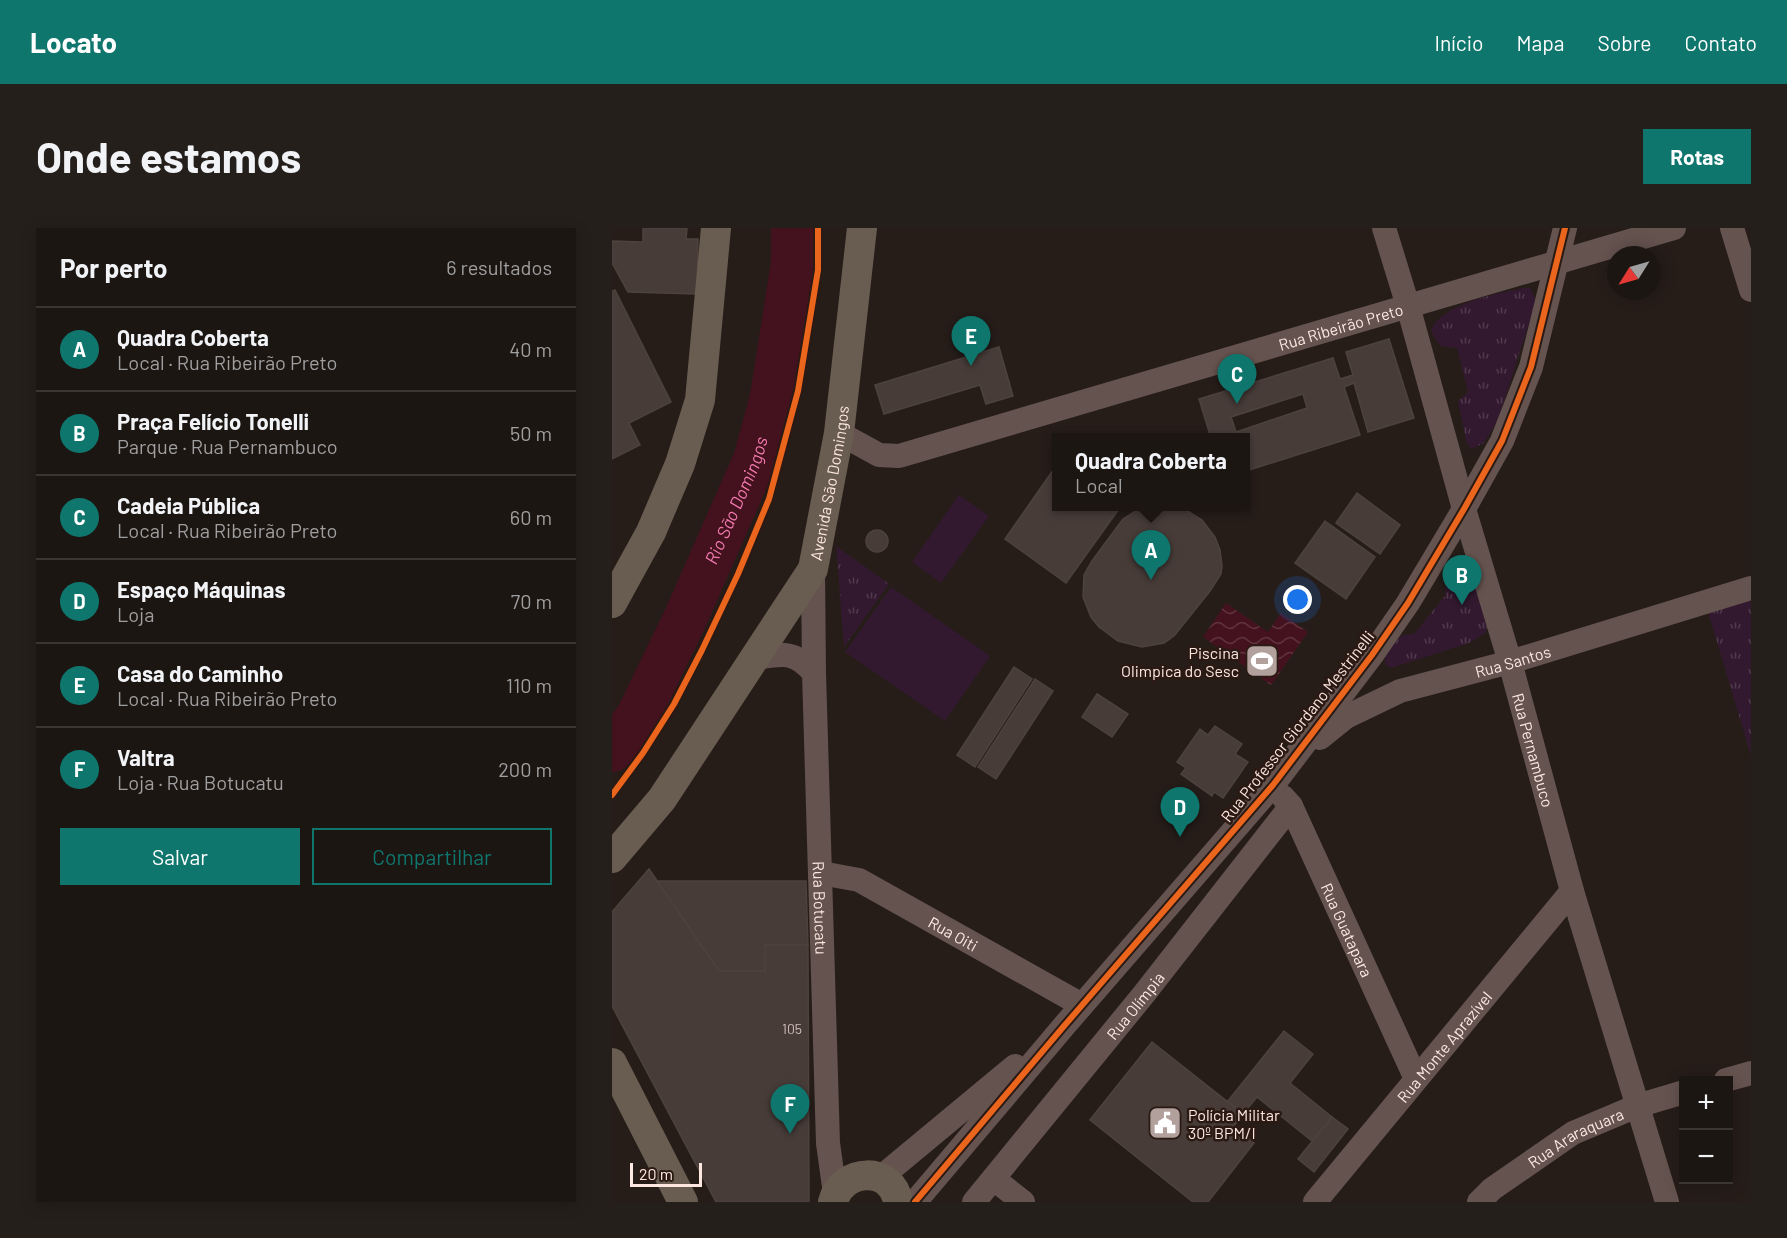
<!DOCTYPE html>
<html lang="pt">
<head>
<meta charset="utf-8">
<style>
  body { margin:0; font-family:Barlow,sans-serif; background:#251f1c; color:#f1f3f6 }
  .controls { position:absolute; right:18px; bottom:18px; display:grid; overflow:hidden; border-radius:0px; box-shadow:0 3px 15px #0003 }
  .controls button { width:54px; height:54px; display:grid; place-items:center; padding:0; border:0; border-bottom:2px solid #3a3533; background:#1c1613; color:#f1f3f6; font:30px sans-serif }
  .compass { position:absolute; left:995px; top:18px; width:54px; height:54px; border-radius:50%; background:#1c1613; box-shadow:0 3px 15px #0003; rotate:233deg }
  .scale { position:absolute; left:18px; bottom:15px; width:72px; box-sizing:border-box; padding-left:6px; border:3px solid #fce7e1; border-top:0; font-size:16px; line-height:21px; white-space:nowrap; color:#fce7e1; -webkit-text-stroke:4px #2b1a14; paint-order:stroke }
  .you { position:absolute; left:686px; top:372px; width:21px; height:21px; margin:-15px; border:4px solid #fff; border-radius:50%; background:#1a73e8; box-shadow:0 0 0 9px #1a73e833 }
  .badge { display:grid; place-items:center; width:39px; height:39px; border-radius:50%; background:#0f766e; color:#fff; font-size:20px; font-weight:700 }
  .pin { position:absolute; translate:-50% -50px; filter:drop-shadow(0 2px 3px #0008) }
  .pin::after { content:''; position:absolute; top:32px; width:21px; height:18px; background:inherit; clip-path:polygon(0 0,100% 0,50% 100%) }
  .popup { position:absolute; left:440px; top:205px; width:198px; height:78px; box-sizing:border-box; display:grid; place-content:center; border-radius:0px; background:#1c1613; filter:drop-shadow(0 2px 4px #0005); font-size:20px; white-space:nowrap; color:#a09fa0 }
  .popup b { font-size:22px; color:#f1f3f6 }
  .popup::after { content:''; position:absolute; left:50%; top:100%; margin-left:-12px; border:12px solid transparent; border-top-color:#1c1613 }
  .list { margin:0; padding:0; list-style:none }
  h2 { display:flex; justify-content:space-between; align-items:center; height:78px; margin:0; padding:0 24px; font-size:26px }
  h2 small { font-size:20px; font-weight:400; color:#a09fa0 }
  .list li { display:grid; grid-template-columns:39px 1fr auto; gap:18px; align-items:center; box-sizing:border-box; height:84px; padding:0 24px; border-top:2px solid #3a3533 }
  .list b { display:block; font-size:22px; white-space:nowrap }
  .list p { margin:0; font-size:20px; white-space:nowrap; color:#a09fa0 }
  .list em { font-size:20px; font-style:normal; color:#a09fa0 }
  .actions { display:flex; gap:12px; padding:18px 24px }
  .actions a { flex:1; padding:14px 0; border:2px solid #0f766e; border-radius:0px; text-align:center; font-size:21px; color:#0f766e }
  .actions .main { background:#0f766e; color:#fff }
  .map { position:relative; flex:none; width:1139px; height:974px; overflow:hidden; border-radius:0px }
  header { display:flex; align-items:center; gap:36px; box-sizing:border-box; height:84px; padding:0 30px; background:#0f766e; color:#fff }
  header strong { font-size:28px }
  nav { display:flex; gap:33px; margin-inline-start:auto; font-size:21px }
  .intro { display:flex; align-items:center; justify-content:space-between; box-sizing:border-box; height:144px; padding:0 36px }
  h1 { margin:0; font-size:42px }
  .button { padding:15px 27px; border-radius:0px; background:#0f766e; color:#fff; font-size:21px; font-weight:700 }
  main { display:flex; gap:36px; padding:0 36px }
  aside { flex:1; background:#1c1613; border-radius:0px; box-shadow:0 3px 15px #0003 }
  .map>svg:first-child { display:block }
  .grass { fill:#32192f }
  .park { fill:url(#park-tufts) }
  .water { fill:url(#water-waves) }
  .lines { fill:none; stroke-linecap:round; stroke-linejoin:round }
  .river { stroke:#44121e; stroke-width:44 }
  .building { fill:#473c38; stroke:#4e423d; stroke-width:1.5; fill-rule:evenodd }
  .minor { stroke:#65534f; stroke-width:24 }
  .major { stroke:#695c50; stroke-width:30 }
  .cycleway-casing { stroke:#2b1a14; stroke-width:10 }
  .cycleway { stroke:#eb651d; stroke-width:6 }
  .labels { text-anchor:middle; dominant-baseline:central; stroke-width:5; stroke-linejoin:round; paint-order:stroke }
  .number-label { font-size:14px; fill:#cfbcb7 }
  .street-label { font-size:16px; fill:#fce7e1; stroke:#2b1a14 }
  .poi-label { font-size:16px; fill:#fce7e1; stroke:#2b1a14; text-anchor:end }
  .water-label { font-size:18px; font-style:italic; fill:#f279ae; stroke:#2b1a14 }
</style>
</head>
<body>
<header>
<strong>Locato</strong>
<nav><a>Início</a><a>Mapa</a><a>Sobre</a><a>Contato</a></nav>
</header>
<div class="intro"><h1>Onde estamos</h1><a class="button">Rotas</a></div>
<main>
<aside>
<h2>Por perto<small>6 resultados</small></h2>
<ul class="list">
<li><span class="badge">A</span><div><b>Quadra Coberta</b><p>Local · Rua Ribeirão Preto</p></div><em>40 m</em></li>
<li><span class="badge">B</span><div><b>Praça Felício Tonelli</b><p>Parque · Rua Pernambuco</p></div><em>50 m</em></li>
<li><span class="badge">C</span><div><b>Cadeia Pública</b><p>Local · Rua Ribeirão Preto</p></div><em>60 m</em></li>
<li><span class="badge">D</span><div><b>Espaço Máquinas</b><p>Loja</p></div><em>70 m</em></li>
<li><span class="badge">E</span><div><b>Casa do Caminho</b><p>Local · Rua Ribeirão Preto</p></div><em>110 m</em></li>
<li><span class="badge">F</span><div><b>Valtra</b><p>Loja · Rua Botucatu</p></div><em>200 m</em></li>
</ul>
<div class="actions"><a class="main">Salvar</a><a>Compartilhar</a></div>
</aside>
<div class="map">
<svg width="1139" height="974" viewBox="0 0 1139 974">
  <defs>
    <pattern id="park-tufts" width="24" height="20" patternUnits="userSpaceOnUse" patternTransform="scale(1.5)"><rect width="24" height="20" fill="#32192f"/><path d="M3 7l-1-3M5 7V3M7 7l1-3M15 17l-1-3M17 17v-4M19 17l1-3" fill="none" stroke="#513a4d"/></pattern>
    <pattern id="water-waves" width="16" height="10" patternUnits="userSpaceOnUse" patternTransform="scale(1.5)"><rect width="16" height="10" fill="#44121e"/><path d="M0 5q4-4 8 0t8 0" fill="none" stroke="#60343e"/></pattern>
  </defs>
  <rect width="100%" height="100%" fill="#261d19"/>
  <g class="grass">
    <polygon points="347,267 377,288 329,355 300,334"/>
    <polygon points="279,359 378,428 333,493 233,424"/>
  </g>
  <g class="park">
    <path d="M911,60H918L924,73L886,192L872,215L860,221L855,216L846,173L856,164L845,120L829,118L822,109L819,102C831,75 885,66 911,60Z"/>
    <polygon points="224,318 277,356 232,419"/>
    <polygon points="853,330 858,331 877,394 873,405 857,415 779,440 773,436 773,425 790,407 802,406 833,368 834,344 840,335 845,332"/>
    <polygon points="1139,367 1139,528 1095,380"/>
  </g>
  <polygon class="water" points="614,375 656,404 669,385 696,404 659,457 591,409"/>
  <g class="lines">
    <path class="river" id="s1" d="M0,522L25,490L73,391L143,232L160,169L181,35V0"/>
  </g>
  <g class="building">
    <polygon points="31,0 75,0 74,11 86,11 85,66 16,64 0,35 0,13 31,14"/>
    <polygon points="3,62 59,174 17,195 28,217 0,231 0,63"/>
    <path d="M777,111L802,190L756,204L742,155L732,159L748,207L634,243V210H599L587,171L721,130L728,151L741,147L734,124ZM691,166L695,180L624,204L619,189Z"/>
    <polygon points="387,119 401,168 374,176 368,157 272,186 263,157"/>
    <polygon points="444,238 444,278 509,278 454,355 393,311"/>
    <polygon points="745,265 788,297 768,326 724,295"/>
    <polygon points="530,279 569,279 590,292 603,309 608,322 610,338 609,346 598,363 562,408 552,415 530,419 506,413 487,399 479,389 471,369 472,347 480,333 511,291"/>
    <polygon points="713,293 763,329 734,371 683,335"/>
    <circle cx="265" cy="313" r="11"/>
    <polygon points="402,439 420,451 363,539 345,527"/>
    <polygon points="423,451 441,463 384,551 366,539"/>
    <polygon points="485,466 516,486 500,509 470,489"/>
    <polygon points="603,498 630,516 623,526 636,534 611,570 602,564 600,568 569,546 574,540 565,534 588,501 596,507"/>
    <polygon points="37,641 107,743 153,743 153,717 196,717 197,974 104,974 0,778 0,684"/>
    <polygon points="45,653 194,653 196,717 153,717 153,743 107,743"/>
    <polygon points="672,803 701,826 678,855 720,889 700,913 645,869 631,886 615,874"/>
    <polygon points="540,814 631,886 621,899 642,915 596,974 581,974 478,892"/>
    <polygon points="720,889 736,901 702,944 686,931"/>
  </g>
  <g class="lines">
    <g class="minor">
      <path id="s2" d="M772,0L796,78L852,281L898,434L960,663L1055,974"/>
      <polyline points="1120,0 1139,62"/>
      <path id="s3" d="M227,205L267,227L287,228L1062,0"/>
      <path id="s4" d="M201,341L202,445L216,915L223,966"/>
      <path d="M140,431C168,426 182,421 202,445"/>
      <path id="s5" d="M708,510L734,489L788,463L898,434L1139,360"/>
      <path id="s6" d="M671,569L679,578L804,851"/>
      <path id="s7" d="M209,645L247,652L470,777"/>
      <polyline points="1114,852 1139,845"/>
      <polyline points="268,950 403,838"/>
      <polyline points="382,951 411,974"/>
      <polyline points="303,974 452,798 661,557 760,427 796,375 852,281 890,213 919,139 953,0"/>
      <path id="s8" d="M362,974L532,766L679,578"/>
      <path id="s9" d="M703,974L960,663"/>
      <path id="s10" d="M867,974L880,961L961,905L1025,878L1072,864"/>
    </g>
    <g class="major">
      <polyline points="0,375 39,304 68,236 88,172 104,0"/>
      <path id="s11" d="M0,630L50,571L201,341L227,205L250,0"/>
      <polyline points="0,835 71,974"/>
      <path d="M221,974C230,939 281,938 286,974"/>
    </g>
    <defs>
      <g id="cycleway">
        <polyline points="0,567 31,525 62,476 90,422 126,346 157,271 186,163 206,42 206,0"/>
        <polyline points="303,974 452,798 661,557 760,427 796,375 852,281 890,213 919,139 953,0"/>
      </g>
    </defs>
    <use href="#cycleway" class="cycleway-casing"/>
    <use href="#cycleway" class="cycleway"/>
  </g>
  <defs>
    <symbol id="stadium-square" viewBox="-11 -11 22 22"><rect x="-9" y="-9" width="18" height="18" rx="4" fill="#b1a09b" stroke="#2b1a14"/><path d="M0-5a6.5 5 0 1 0 0 10a6.5 5 0 1 0 0-10ZM-3.5-1.8h7v3.6h-7Z" fill="#fff"/></symbol>
    <symbol id="civic-square" viewBox="-11 -11 22 22"><rect x="-9" y="-9" width="18" height="18" rx="4" fill="#b1a09b" stroke="#2b1a14"/><path d="M-.6-6.5H3V-4.5H.6V-3L4-1V1h2V6H-6V1h2V-1L-.6-3ZM-1.2 2.5V6h2.4V2.5Z" fill="#fff"/></symbol>
  </defs>
  <g fill-rule="evenodd">
    <use href="#stadium-square" x="631" y="414" width="38" height="38"/>
    <use href="#civic-square" x="534" y="876" width="38" height="38"/>
  </g>
  <g class="labels">
    <g class="number-label">
      <text x="180" y="800">105</text>
    </g>
    <g class="street-label">
      <text stroke="none"><textPath href="#s3" startOffset="526">Rua Ribeirão Preto</textPath></text>
      <text stroke="none"><textPath href="#s11" startOffset="440">Avenida São Domingos</textPath></text>
      <text stroke="none"><textPath href="#s5" startOffset="210">Rua Santos</textPath></text>
      <text transform="translate(685 498) rotate(-52)">Rua Professor Giordano Mestrinelli</text>
      <text stroke="none"><textPath href="#s2" startOffset="543">Rua Pernambuco</textPath></text>
      <text stroke="none"><textPath href="#s4" startOffset="339">Rua Botucatu</textPath></text>
      <text stroke="none"><textPath href="#s6" startOffset="148">Rua Guatapara</textPath></text>
      <text stroke="none"><textPath href="#s7" startOffset="147">Rua Oiti</textPath></text>
      <text stroke="none"><textPath href="#s8" startOffset="254">Rua Olímpia</textPath></text>
      <text stroke="none"><textPath href="#s9" startOffset="202">Rua Monte Aprazível</textPath></text>
      <text stroke="none"><textPath href="#s10" startOffset="117">Rua Araraquara</textPath></text>
    </g>
    <g class="poi-label">
      <text x="627" y="424">Piscina<tspan x="627" dy="18">Olimpica do Sesc</tspan></text>
      <text x="576" y="886" text-anchor="start">Polícia Militar<tspan x="576" dy="18">30º BPM/I</tspan></text>
    </g>
    <g class="water-label">
      <text stroke="none"><textPath href="#s1" startOffset="280">Rio São Domingos</textPath></text>
    </g>
  </g>
</svg>
<div class="controls">
<button>+</button>
<button>−</button>
</div>
<svg class="compass" viewBox="-18 -18 36 36"><path d="M0-13l5 13h-10z" fill="#e53935"/><path d="M0 13l5-13h-10z" fill="#a09fa0"/></svg>
<div class="scale">20 m</div>
<div class="you"></div>
<div class="pin badge" style="left:539px;top:352px">A</div>
<div class="popup"><b>Quadra Coberta</b>Local</div>
<div class="pin badge" style="left:850px;top:377px">B</div>
<div class="pin badge" style="left:625px;top:176px">C</div>
<div class="pin badge" style="left:568px;top:609px">D</div>
<div class="pin badge" style="left:359px;top:138px">E</div>
<div class="pin badge" style="left:178px;top:906px">F</div>
</div>
</main>
</body>
</html>
